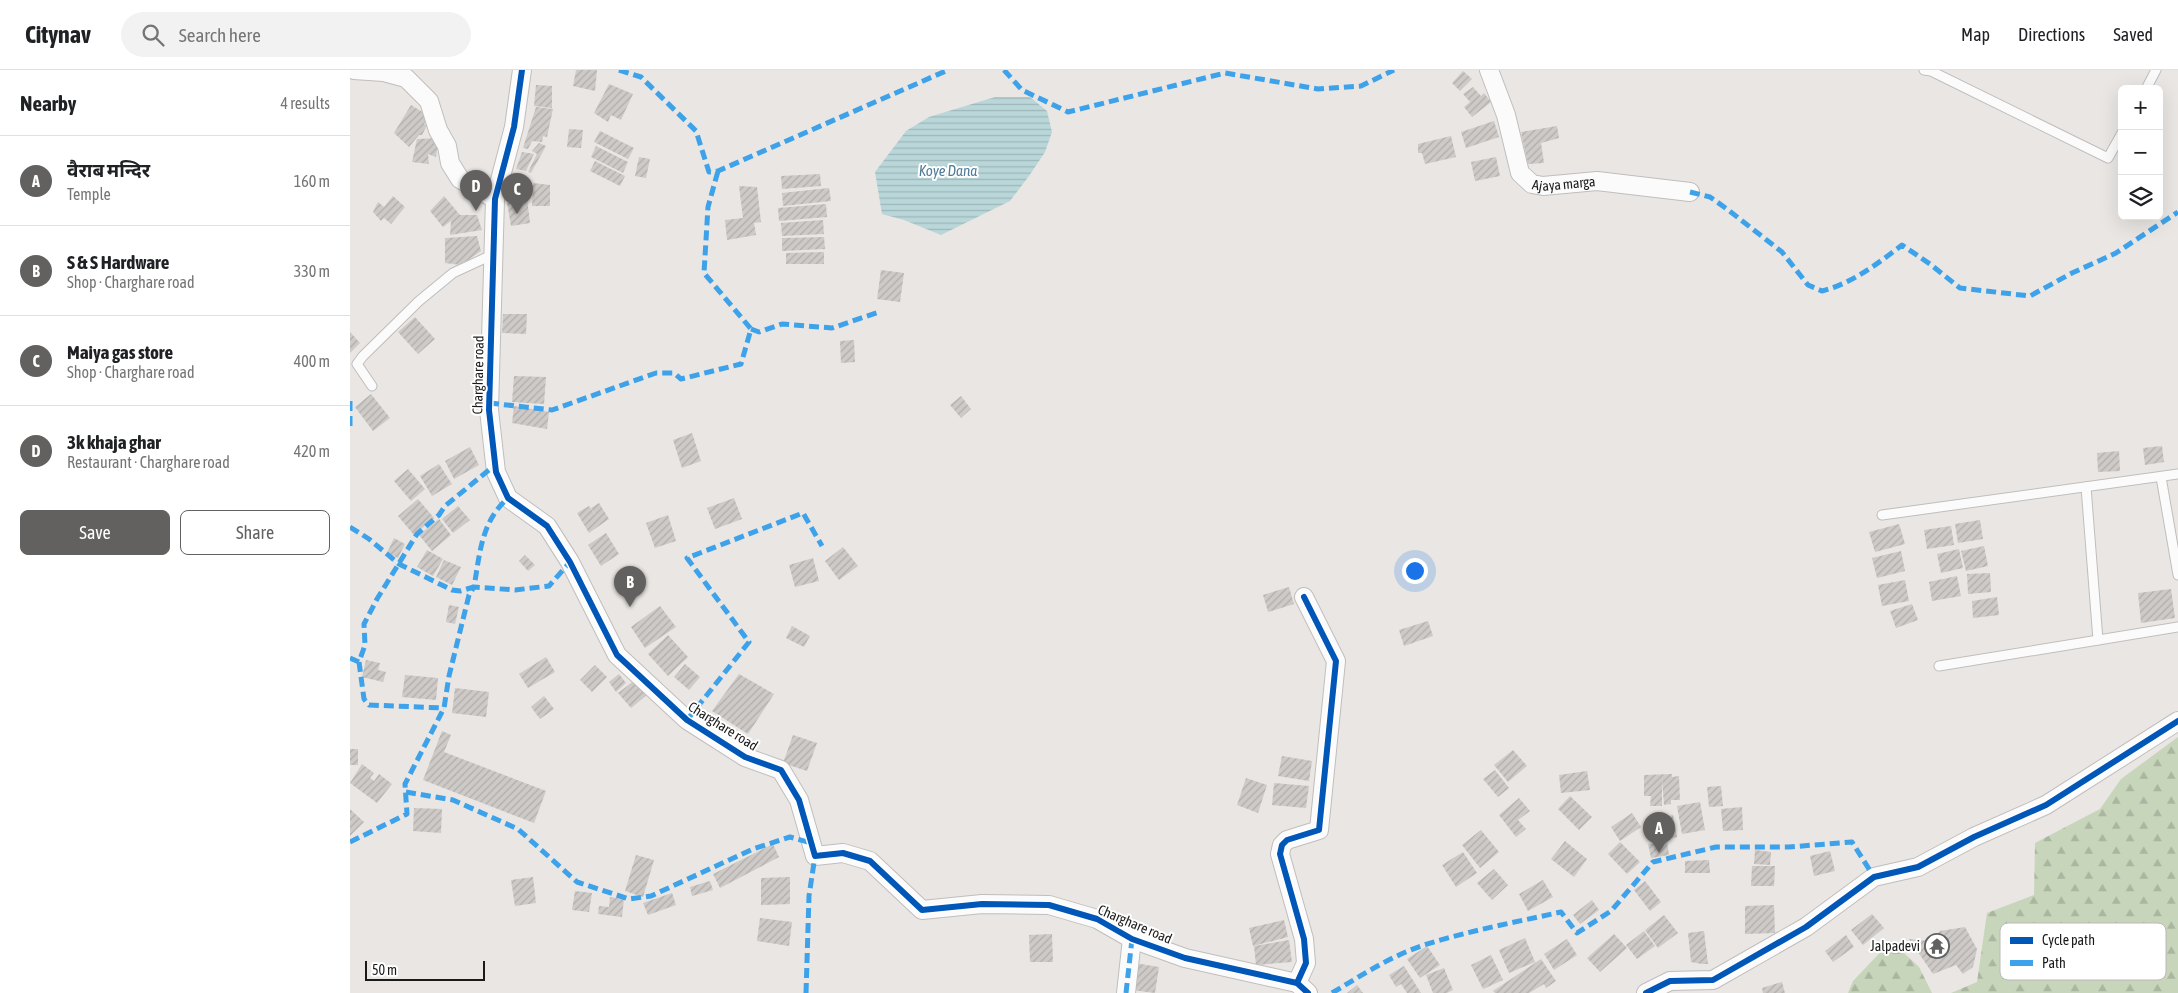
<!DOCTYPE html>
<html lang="en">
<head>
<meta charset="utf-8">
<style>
  body { margin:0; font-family:"Asap Condensed","Noto Sans Devanagari",sans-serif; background:#f2f2f2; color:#202124 }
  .controls { position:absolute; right:15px; top:15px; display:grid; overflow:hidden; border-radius:8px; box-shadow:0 5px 20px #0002 }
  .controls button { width:45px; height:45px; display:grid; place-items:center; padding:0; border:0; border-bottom:1px solid #e0e0e0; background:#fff; color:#202124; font:25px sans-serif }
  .scale { position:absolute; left:15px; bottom:12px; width:120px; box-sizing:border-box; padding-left:5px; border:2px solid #1a1a1a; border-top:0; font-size:14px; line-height:18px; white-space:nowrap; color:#1a1a1a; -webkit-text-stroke:4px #fff; paint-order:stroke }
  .you { position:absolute; left:1064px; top:500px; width:18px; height:18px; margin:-12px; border:4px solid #fff; border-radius:50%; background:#1a73e8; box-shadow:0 0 0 8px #1a73e833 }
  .badge { display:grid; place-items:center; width:32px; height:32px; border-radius:50%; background:#626160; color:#fff; font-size:16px; font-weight:700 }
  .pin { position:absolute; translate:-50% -41px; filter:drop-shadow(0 1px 2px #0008) }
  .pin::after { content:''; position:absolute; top:26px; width:18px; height:15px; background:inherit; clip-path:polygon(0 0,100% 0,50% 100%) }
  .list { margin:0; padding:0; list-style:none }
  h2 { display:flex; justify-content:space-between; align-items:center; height:65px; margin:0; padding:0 20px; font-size:21px }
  h2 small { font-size:16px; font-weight:400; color:#757577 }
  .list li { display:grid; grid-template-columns:32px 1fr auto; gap:15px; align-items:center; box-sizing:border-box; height:90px; padding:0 20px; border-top:1px solid #e0e0e0 }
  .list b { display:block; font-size:19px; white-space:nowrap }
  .list p { margin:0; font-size:16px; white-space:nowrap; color:#757577 }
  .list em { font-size:16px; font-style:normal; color:#757577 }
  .actions { display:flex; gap:10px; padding:15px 20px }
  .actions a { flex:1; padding:11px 0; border:1px solid #626160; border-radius:8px; text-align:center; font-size:18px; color:#626160 }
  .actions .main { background:#626160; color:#fff }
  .icon { flex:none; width:28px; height:28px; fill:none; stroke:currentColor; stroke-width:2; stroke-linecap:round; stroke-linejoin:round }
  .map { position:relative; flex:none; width:1828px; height:923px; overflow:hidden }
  header { display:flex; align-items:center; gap:30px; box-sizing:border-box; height:70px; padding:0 25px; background:#fff; border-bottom:1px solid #e0e0e0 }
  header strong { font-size:24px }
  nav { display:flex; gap:28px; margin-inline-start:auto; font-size:18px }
  .search { width:350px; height:45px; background:#f2f2f2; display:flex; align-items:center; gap:12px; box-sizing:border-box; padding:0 18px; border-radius:28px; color:#757577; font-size:19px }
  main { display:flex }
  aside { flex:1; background:#fff }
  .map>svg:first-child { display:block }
  .forest { fill:url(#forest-firs) }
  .water { fill:url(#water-rules) }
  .building { fill:url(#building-hatch) }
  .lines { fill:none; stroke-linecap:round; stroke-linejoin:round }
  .service-casing { stroke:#c0bebd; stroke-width:11 }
  .minor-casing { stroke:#c0bebd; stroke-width:20 }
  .service { stroke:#fcfbfb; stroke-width:9 }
  .minor { stroke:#fcfbfb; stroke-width:18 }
  .quiet { stroke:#3da2ea; stroke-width:5; stroke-dasharray:10 5; stroke-linecap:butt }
  .cycleway-casing { stroke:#fff; stroke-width:9 }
  .cycleway { stroke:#0057b8; stroke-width:6 }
  .labels { text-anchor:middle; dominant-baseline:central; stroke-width:4; stroke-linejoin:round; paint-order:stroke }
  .street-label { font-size:14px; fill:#1a1a1a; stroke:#fff }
  .poi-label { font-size:14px; fill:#1a1a1a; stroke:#fff; text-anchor:end }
  .water-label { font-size:15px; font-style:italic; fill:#4f7a98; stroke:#fff }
  .key { fill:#fff; stroke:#bababa; stroke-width:1 }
  .key-label { font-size:14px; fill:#1a1a1a }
</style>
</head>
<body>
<header>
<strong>Citynav</strong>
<div class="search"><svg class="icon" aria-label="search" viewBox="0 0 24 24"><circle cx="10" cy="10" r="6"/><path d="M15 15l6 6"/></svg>Search here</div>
<nav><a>Map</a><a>Directions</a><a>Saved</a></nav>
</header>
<main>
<aside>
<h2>Nearby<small>4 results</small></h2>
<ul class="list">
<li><span class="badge">A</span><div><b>वैराब मन्दिर</b><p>Temple</p></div><em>160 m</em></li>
<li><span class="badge">B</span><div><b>S &amp; S Hardware</b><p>Shop · Charghare road</p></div><em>330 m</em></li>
<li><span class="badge">C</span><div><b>Maiya gas store</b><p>Shop · Charghare road</p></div><em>400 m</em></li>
<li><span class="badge">D</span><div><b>3k khaja ghar</b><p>Restaurant · Charghare road</p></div><em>420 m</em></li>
</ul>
<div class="actions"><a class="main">Save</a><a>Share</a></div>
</aside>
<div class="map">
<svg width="1828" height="923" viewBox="0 0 1828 923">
  <defs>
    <pattern id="forest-firs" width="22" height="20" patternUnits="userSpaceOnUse" patternTransform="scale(1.25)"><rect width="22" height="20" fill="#c7d5ba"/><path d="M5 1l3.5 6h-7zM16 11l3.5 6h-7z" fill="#aab69f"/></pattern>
    <pattern id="water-rules" width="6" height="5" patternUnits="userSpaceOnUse" patternTransform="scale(1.25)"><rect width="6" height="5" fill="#b9d6d9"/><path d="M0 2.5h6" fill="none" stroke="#9eb7ba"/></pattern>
    <pattern id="building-hatch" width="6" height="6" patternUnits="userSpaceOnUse" patternTransform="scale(1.25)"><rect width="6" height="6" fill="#cecac8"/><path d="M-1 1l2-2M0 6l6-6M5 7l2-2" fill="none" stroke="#b0adab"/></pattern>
  </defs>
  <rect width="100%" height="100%" fill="#e9e6e3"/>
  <g class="forest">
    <polygon points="1828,667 1828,923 1601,923 1627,912 1637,843 1684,825 1685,773 1750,739 1771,709"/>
    <polygon points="1541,871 1569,897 1582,923 1498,923 1503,911"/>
  </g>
  <polygon class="water" points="645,27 680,27 697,41 702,62 695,82 679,106 660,131 591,165 554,150 532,144 525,102 556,61 579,47"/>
  <g class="building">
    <polygon points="226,0 247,0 245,21 223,16"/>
    <polygon points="1113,1 1122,9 1110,21 1102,13"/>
    <polygon points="259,14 283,24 271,50 261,45 258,52 244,43"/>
    <polygon points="186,15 202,16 202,38 184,36"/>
    <polygon points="1123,17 1131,26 1134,23 1141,32 1122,47 1114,37 1120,32 1113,24"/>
    <polygon points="61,35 79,46 74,54 77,55 72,65 69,65 59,77 44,63"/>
    <polygon points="186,37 203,39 197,67 193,66 192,72 182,71 178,79 173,78"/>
    <polygon points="1144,51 1149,67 1116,78 1111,62"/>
    <polygon points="1207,56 1209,68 1191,73 1194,93 1178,94 1171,62"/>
    <polygon points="219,59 233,60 231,78 217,77"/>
    <polygon points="250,61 284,78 278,89 244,72"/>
    <polygon points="1101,66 1106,87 1075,94 1072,83 1068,83 1068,74"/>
    <polygon points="89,68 86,87 78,84 79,94 62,92 67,69"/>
    <polygon points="189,73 196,76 181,103 178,102 187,84 182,81"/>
    <polygon points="246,76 278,92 273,103 241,87"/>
    <polygon points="172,82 184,84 176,101 166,99"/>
    <polygon points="289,87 300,89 296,108 285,106"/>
    <polygon points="1146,87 1150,106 1125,111 1121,92"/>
    <polygon points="245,91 275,106 270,116 240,101"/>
    <polygon points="470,104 471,116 432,119 431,106"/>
    <polygon points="183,113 200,115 200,136 182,136"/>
    <polygon points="389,116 407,117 411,152 404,153 406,165 377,170 375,150 393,148"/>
    <polygon points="479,118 481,131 433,136 432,123"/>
    <polygon points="171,120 171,127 153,128 153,121"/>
    <polygon points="43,126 55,137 41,154 34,148 31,151 23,142 28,132 34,137"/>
    <polygon points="94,126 110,145 127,145 132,160 100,165 101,151 93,157 80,141"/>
    <polygon points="177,128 180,153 161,156 157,133"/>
    <polygon points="476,134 477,147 429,151 428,138"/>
    <polygon points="473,150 474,164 432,166 431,153"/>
    <polygon points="127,166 131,181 111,195 95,193 95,168"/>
    <polygon points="474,167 475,179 432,181 432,168"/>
    <polygon points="474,182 474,194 436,194 436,183"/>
    <polygon points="531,200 554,203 550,232 527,229"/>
    <polygon points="153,244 177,244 176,264 152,263"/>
    <polygon points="65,247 85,269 68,284 48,262"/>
    <polygon points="0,262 10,273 0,283"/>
    <polygon points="504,270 505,292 491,293 490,271"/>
    <polygon points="164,306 196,307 194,334 162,332"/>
    <polygon points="21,324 40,348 23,361 5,337"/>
    <polygon points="611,326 621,339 611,348 600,335"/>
    <polygon points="164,336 199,342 197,359 162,353"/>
    <polygon points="342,363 351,391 332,398 323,370"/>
    <polygon points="1812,376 1814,392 1795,395 1793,378"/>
    <polygon points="120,377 129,395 104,409 95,391"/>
    <polygon points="1769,381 1770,401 1748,402 1747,383"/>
    <polygon points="89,394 102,414 82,426 70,406"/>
    <polygon points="58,399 75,419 61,431 44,411"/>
    <polygon points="384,428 392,449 365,459 357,438"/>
    <polygon points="68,429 84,448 64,465 48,446"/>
    <polygon points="249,433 259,449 239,463 227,443 239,436 247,447 241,438"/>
    <polygon points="108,436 120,450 103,463 92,449"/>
    <polygon points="318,445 326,471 305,478 296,453"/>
    <polygon points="89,449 101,465 82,481 69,465"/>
    <polygon points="1630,450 1633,469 1608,473 1605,454"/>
    <polygon points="1549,454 1555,474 1525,482 1519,462"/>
    <polygon points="1601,456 1604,475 1577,479 1574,460"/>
    <polygon points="256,463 269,484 251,496 238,475"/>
    <polygon points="44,468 55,474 48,488 37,483"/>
    <polygon points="1634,476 1638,496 1616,501 1611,481"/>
    <polygon points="493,477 508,496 489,510 475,491"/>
    <polygon points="1609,479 1613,498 1591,503 1587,484"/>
    <polygon points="77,480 93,489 83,506 67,497"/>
    <polygon points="1551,481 1555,501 1527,508 1522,488"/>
    <polygon points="175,485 185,495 178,501 169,491"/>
    <polygon points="463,488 469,511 445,517 439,495"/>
    <polygon points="94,490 111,497 102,515 86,507"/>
    <polygon points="1640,503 1641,522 1618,524 1617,504"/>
    <polygon points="1607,506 1611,526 1582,531 1579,512"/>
    <polygon points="1555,510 1559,531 1532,536 1528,515"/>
    <polygon points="939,517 944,534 918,542 913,525"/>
    <polygon points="1821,519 1825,548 1791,553 1788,523"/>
    <polygon points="1647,527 1649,545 1623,548 1622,531"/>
    <polygon points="1562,534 1568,550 1546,558 1540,541"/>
    <polygon points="99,535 109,537 105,554 96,552"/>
    <polygon points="310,536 326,557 295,578 281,557"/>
    <polygon points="1078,551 1083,566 1054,576 1049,560"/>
    <polygon points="442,556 460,566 454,577 436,568"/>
    <polygon points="318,565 338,587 318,606 298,584"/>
    <polygon points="196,587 205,602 178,618 169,604"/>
    <polygon points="16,590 30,593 28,600 36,602 33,612 12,607"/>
    <polygon points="335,594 350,607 339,620 324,607"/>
    <polygon points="245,595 257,607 242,622 230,610"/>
    <polygon points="269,604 276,613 266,622 259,612"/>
    <polygon points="389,604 424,624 398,664 362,641"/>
    <polygon points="55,605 88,608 86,630 52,627"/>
    <polygon points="285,610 297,625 281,638 268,623"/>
    <polygon points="105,618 139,622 136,647 102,643"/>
    <polygon points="194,626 204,639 190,649 181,637"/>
    <polygon points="92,661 101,665 94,682 196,721 184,753 73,710"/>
    <polygon points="443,665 467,673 457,701 433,693"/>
    <rect x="0" y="679" width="8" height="16"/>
    <polygon points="1163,680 1177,696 1158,712 1144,695"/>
    <polygon points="932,686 962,691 959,711 928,706"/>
    <polygon points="12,694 24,703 20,708 24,711 29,704 42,714 27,733 0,713"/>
    <polygon points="1145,700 1159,718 1148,727 1133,709"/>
    <polygon points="1237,701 1240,720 1211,723 1209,705"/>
    <polygon points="1322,704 1322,707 1329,706 1330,730 1321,730 1321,734 1314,735 1312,709 1312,736 1300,736 1301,726 1294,726 1294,705"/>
    <polygon points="896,708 917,715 908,743 887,735"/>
    <polygon points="924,713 959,716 956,738 922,735"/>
    <polygon points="1371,716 1373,736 1359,737 1357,717"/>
    <polygon points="1220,726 1242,747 1229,760 1208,739"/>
    <polygon points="1169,728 1180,741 1168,750 1176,759 1166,767 1149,745"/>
    <polygon points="1350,732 1355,760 1332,764 1327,736"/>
    <polygon points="1392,737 1393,760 1373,761 1371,739"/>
    <polygon points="64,738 92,739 91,763 63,761"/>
    <polygon points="0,739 14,752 0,766"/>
    <polygon points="1282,743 1291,757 1270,771 1261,757"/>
    <polygon points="1323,745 1327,767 1311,770 1307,748"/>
    <polygon points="1131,760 1149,782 1130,798 1112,775"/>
    <polygon points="1215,771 1237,789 1224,807 1201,789"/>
    <polygon points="1317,771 1319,785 1301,788 1298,774"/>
    <polygon points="1270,772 1290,792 1277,804 1258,784"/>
    <polygon points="423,774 429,787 370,818 363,804"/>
    <polygon points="1405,780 1421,782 1420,795 1404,794"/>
    <polygon points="1480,781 1485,801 1464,806 1460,786"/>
    <polygon points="1113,782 1127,803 1106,817 1092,795"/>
    <polygon points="286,785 304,790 293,827 275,821"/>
    <polygon points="1359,790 1360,803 1335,803 1335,791"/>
    <polygon points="1402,796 1425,796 1424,816 1401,816"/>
    <polygon points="1144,799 1158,815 1142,830 1127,813"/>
    <polygon points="183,807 186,833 165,836 161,810"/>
    <polygon points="440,807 440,834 411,835 411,808"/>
    <polygon points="1193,810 1203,827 1178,841 1169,824"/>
    <polygon points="360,811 363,820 342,826 340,817"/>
    <polygon points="1295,811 1311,832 1300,841 1284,820"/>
    <polygon points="225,821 242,823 239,842 222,840"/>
    <polygon points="322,823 326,835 298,845 293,833"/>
    <polygon points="260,827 274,829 272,847 248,844 249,836 259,837"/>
    <polygon points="1242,830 1249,840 1230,854 1223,845"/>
    <polygon points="1424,835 1425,863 1395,864 1395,836"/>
    <polygon points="1522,844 1534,858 1513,875 1501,860"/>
    <polygon points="1314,845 1328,863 1308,878 1295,860"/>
    <polygon points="410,848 442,852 439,876 407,871"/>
    <polygon points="934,850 938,867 903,876 899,858"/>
    <polygon points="1615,857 1627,879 1623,897 1613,904 1606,895 1583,904 1559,869 1580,871 1590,861"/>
    <polygon points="1294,861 1305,876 1287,889 1276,875"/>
    <polygon points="1354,861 1358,894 1352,894 1341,892 1338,863"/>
    <polygon points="702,864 703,892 680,892 679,865"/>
    <polygon points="1264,864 1277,878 1250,902 1237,888"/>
    <polygon points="1496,865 1504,877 1483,892 1475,881"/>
    <polygon points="1175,868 1185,892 1159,903 1149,880"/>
    <polygon points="1217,869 1227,885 1204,900 1194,884"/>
    <polygon points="939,870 942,892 906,895 904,876"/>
    <polygon points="1077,876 1090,895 1070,908 1057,889"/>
    <polygon points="1141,885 1153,910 1133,919 1121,895"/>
    <polygon points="1191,889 1206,911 1196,918 1194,914 1179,923 1145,923 1143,921"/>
    <polygon points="785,893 809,897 805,923 782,920"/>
    <polygon points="1054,896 1071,923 1057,923 1051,914 1046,917 1039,905"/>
    <polygon points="1094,898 1103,920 1097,923 1083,923 1076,905"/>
    <polygon points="1432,912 1435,923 1413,923 1412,918"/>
    <polygon points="1007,915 1013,923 997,923"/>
  </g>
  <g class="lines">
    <defs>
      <g id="service">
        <polyline points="1574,0 1581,1 1758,88 1772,63"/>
        <polyline points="1796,19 1806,0"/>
        <polyline points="22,316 7,294 13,286 69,231 103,203 144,184"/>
        <polyline points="1811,407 1828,505"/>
        <polyline points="1736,417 1748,570"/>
        <polyline points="1532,445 1828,404"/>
        <polyline points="1589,596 1828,557"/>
      </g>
      <g id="minor">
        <polyline points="4,0 34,2 56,8 79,31 88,60 97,76 100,93 110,109 145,129"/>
        <polyline points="172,0 164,57 145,129 139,340 146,402 158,428 197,456 220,492 267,585 337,650 395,687 431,700 449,730 465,786 493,783 520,791 572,840 632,834 699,835 747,849 782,869 835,888 947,913 958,923"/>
        <path id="s1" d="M1139,0L1156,45L1170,103L1182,114L1193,116L1247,111L1340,122"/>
        <polyline points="947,913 956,893 954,869 930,784 932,775 937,770 969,760 986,591 954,527"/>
        <polyline points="776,923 782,869"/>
        <polyline points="1296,923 1320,911 1363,910 1456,857 1524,807 1568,797 1624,767 1696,735 1828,651"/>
      </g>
    </defs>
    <use href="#service" class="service-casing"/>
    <use href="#minor" class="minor-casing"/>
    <use href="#service" class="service"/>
    <use href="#minor" class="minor"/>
    <g class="quiet">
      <polyline points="269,0 291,7 346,61 359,102 368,101 598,0"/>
      <polyline points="654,0 672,20 718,42 875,3 968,19 1011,16 1044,0"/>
      <path d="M1340,122L1360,127L1377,139L1432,182L1458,215L1472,221C1503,213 1527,194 1552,175L1580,194L1610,218L1680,226L1722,203L1766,183L1828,142"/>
      <polyline points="401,259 409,262 432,254 482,258 529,242"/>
      <polyline points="0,331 0,356"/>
      <polyline points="139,333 202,340 306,303 324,303 331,309 391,294 401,259 354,203 358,137 368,101"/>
      <path d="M0,457L19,469L49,494L102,520L110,521L124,517C130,483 131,452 158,428"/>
      <polyline points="0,588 9,592 15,575 14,554 27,529 67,464 89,445 95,436 145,395"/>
      <polyline points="9,592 14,629 19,635 94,638"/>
      <polyline points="337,650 399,572 337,488 453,443 472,476"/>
      <polyline points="56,722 103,730 168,759 227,812 279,829 301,826 403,779 440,767 461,773"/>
      <polyline points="0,772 57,744 55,714 94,638 99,606 119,525 124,517 165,520 199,516 220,492"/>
      <polyline points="456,923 459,826 465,786"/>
      <polyline points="776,923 782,869"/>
      <path d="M982,923C1012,905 1041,886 1074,875C1118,861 1166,852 1211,842L1227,863L1261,841L1303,792L1366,777H1439L1502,772L1524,807"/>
    </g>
    <defs>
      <g id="cycleway">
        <polyline points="172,0 164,57 145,129 139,340 146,402 158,428 197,456 220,492 267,585 337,650 395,687 431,700 449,730 465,786 493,783 520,791 572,840 632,834 699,835 747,849 782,869 835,888 947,913 958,923"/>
        <polyline points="947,913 956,893 954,869 930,784 932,775 937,770 969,760 986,591 954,527"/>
        <polyline points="1296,923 1320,911 1363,910 1456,857 1524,807 1568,797 1624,767 1696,735 1828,651"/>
      </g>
    </defs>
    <use href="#cycleway" class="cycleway-casing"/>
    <use href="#cycleway" class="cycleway"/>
  </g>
  <defs>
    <symbol id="temple-ring" viewBox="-11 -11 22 22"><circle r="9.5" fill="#fff" stroke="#626160" stroke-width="1.5"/><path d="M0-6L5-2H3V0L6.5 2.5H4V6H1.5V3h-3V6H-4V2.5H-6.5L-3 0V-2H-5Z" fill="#626160"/></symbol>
  </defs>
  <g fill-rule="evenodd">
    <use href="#temple-ring" x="1573" y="862" width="28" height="28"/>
  </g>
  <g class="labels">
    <g class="street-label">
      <text stroke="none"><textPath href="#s1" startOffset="156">Ajaya marga</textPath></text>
      <text transform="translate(128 305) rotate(-89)">Charghare road</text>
      <text transform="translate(373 656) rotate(32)">Charghare road</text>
      <text transform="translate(785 854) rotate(23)">Charghare road</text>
    </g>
    <g class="poi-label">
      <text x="1570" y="876">Jalpadevi</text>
    </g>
    <g class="water-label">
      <text x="598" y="100">Koye Dana</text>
    </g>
  </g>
  <rect x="1650" y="853" width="166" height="57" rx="8" class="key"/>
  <rect x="1660" y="867" width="23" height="7" fill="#0057b8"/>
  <rect x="1660" y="890" width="23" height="6" fill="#3da2ea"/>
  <g class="key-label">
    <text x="1692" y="875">Cycle path</text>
    <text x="1692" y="898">Path</text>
  </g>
</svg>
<div class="controls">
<button>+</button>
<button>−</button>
<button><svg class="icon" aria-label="layers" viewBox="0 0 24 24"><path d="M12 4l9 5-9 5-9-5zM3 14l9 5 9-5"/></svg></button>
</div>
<div class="scale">50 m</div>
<div class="you"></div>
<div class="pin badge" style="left:1309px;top:783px">A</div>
<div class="pin badge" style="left:280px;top:537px">B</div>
<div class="pin badge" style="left:167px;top:144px">C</div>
<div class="pin badge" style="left:126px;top:141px">D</div>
</div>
</main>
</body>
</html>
